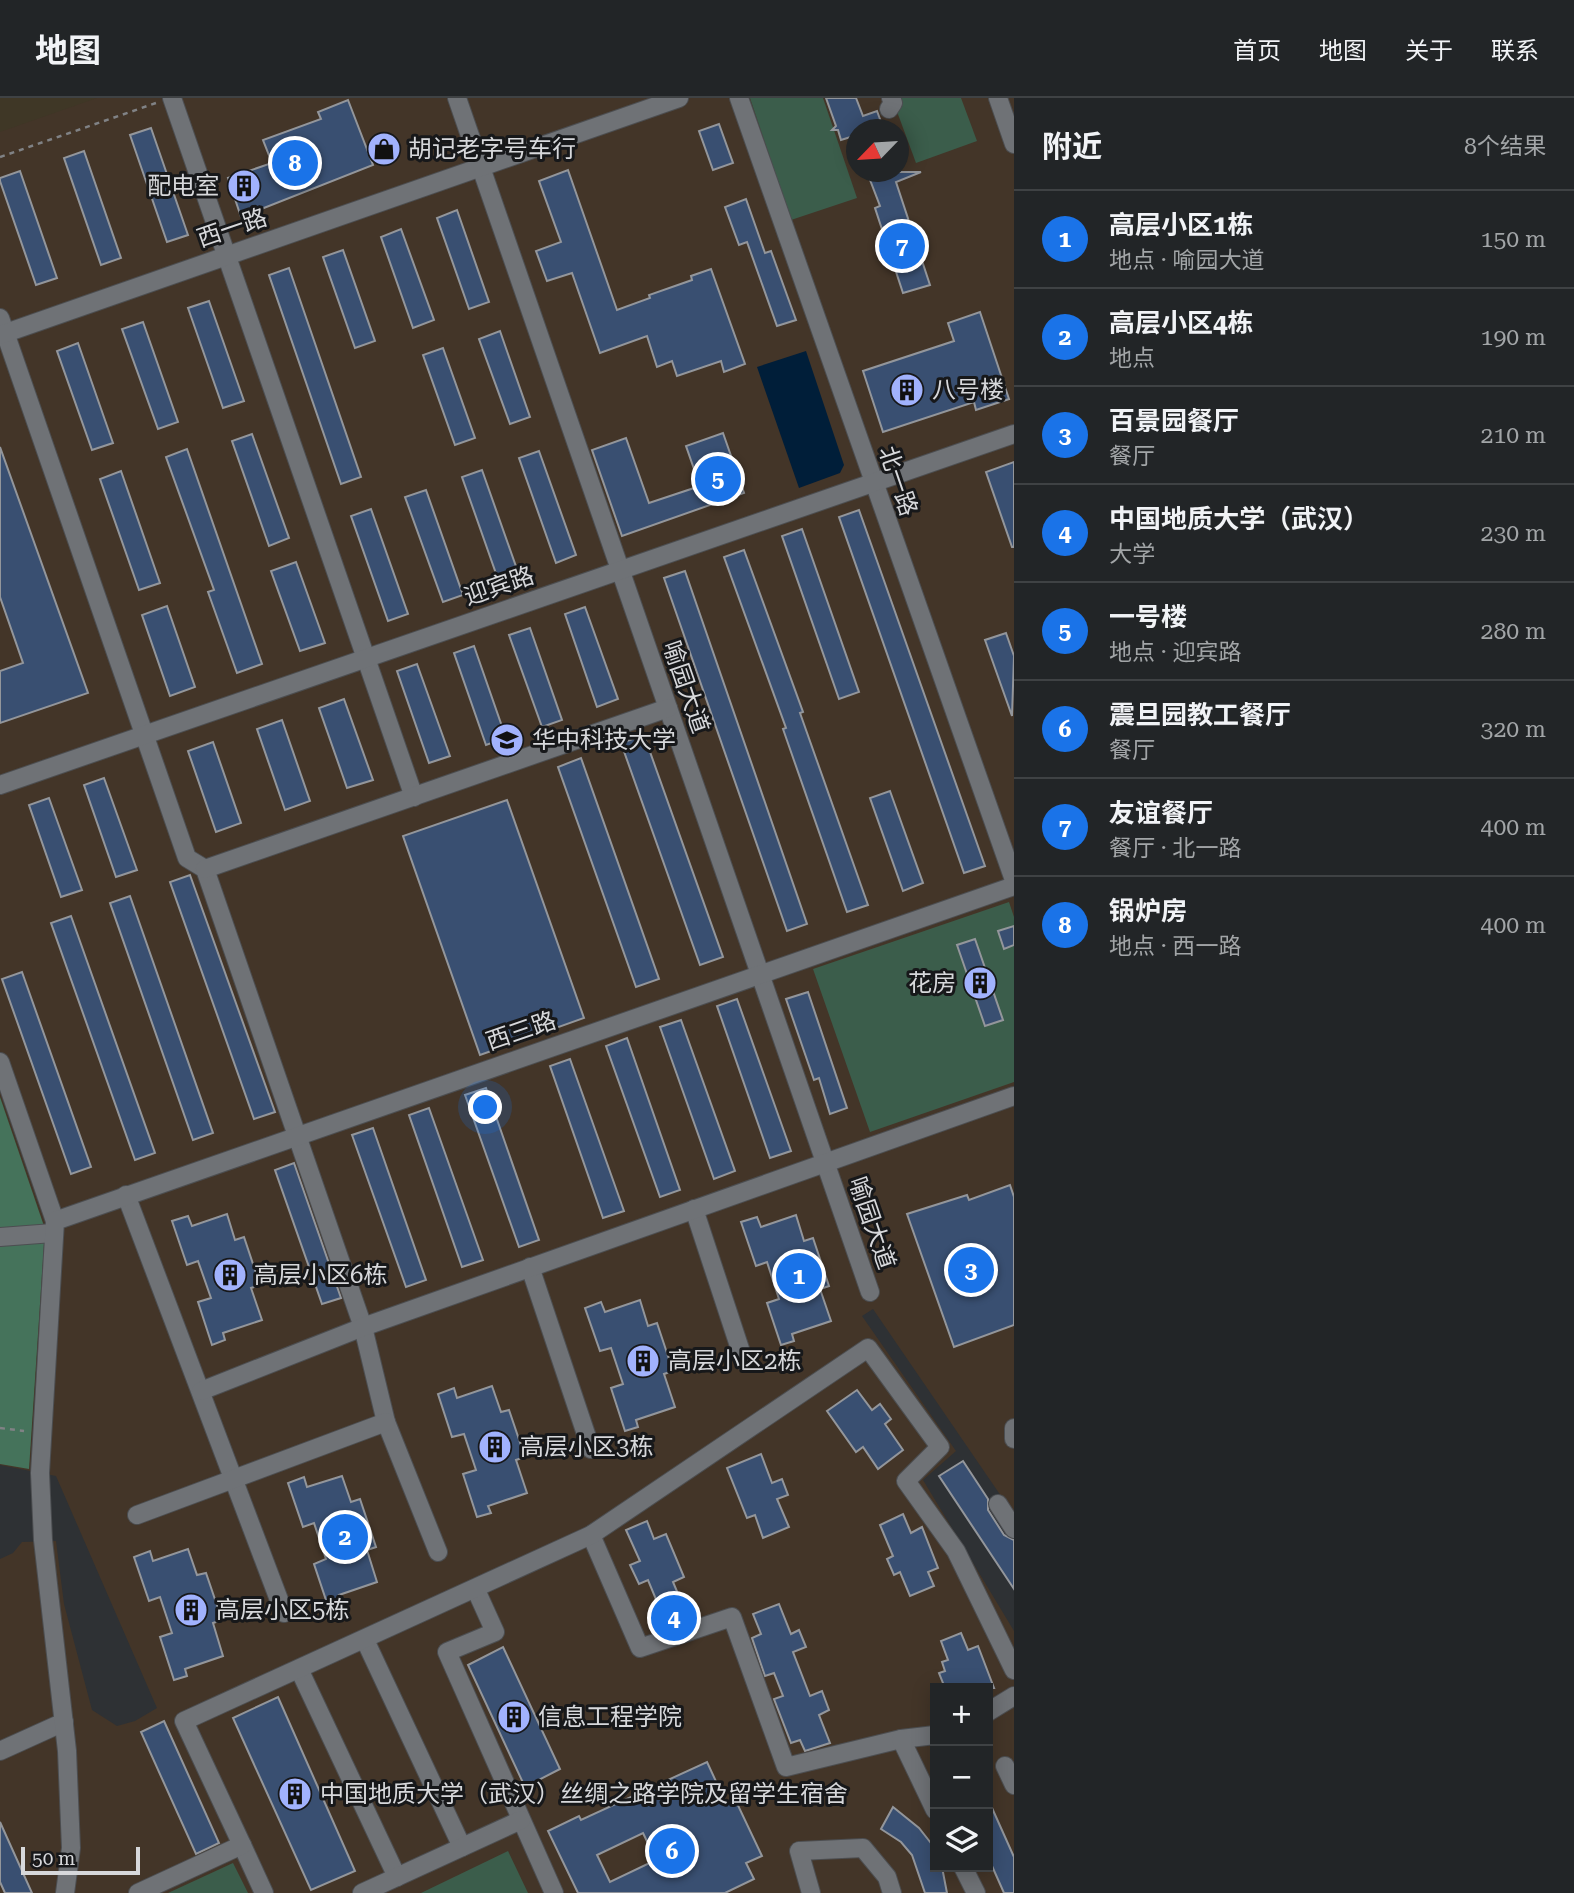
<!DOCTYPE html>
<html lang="zh">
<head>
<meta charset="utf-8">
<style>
  body { margin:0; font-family:"Roboto Serif","Noto Sans SC",serif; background:#2a2d2f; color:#f1f3f6 }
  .controls { position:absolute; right:21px; bottom:21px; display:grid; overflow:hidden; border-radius:0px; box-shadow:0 4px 18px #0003 }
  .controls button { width:63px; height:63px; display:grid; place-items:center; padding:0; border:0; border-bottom:2px solid #3f4244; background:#222527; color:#f1f3f6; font:35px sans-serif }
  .compass { position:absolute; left:846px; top:21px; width:63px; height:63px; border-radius:50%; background:#222527; box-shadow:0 4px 18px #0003; rotate:245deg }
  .scale { position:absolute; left:21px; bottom:18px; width:119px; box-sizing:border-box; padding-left:7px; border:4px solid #d7d8db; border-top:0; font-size:19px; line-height:24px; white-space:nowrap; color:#d7d8db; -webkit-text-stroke:5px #17181a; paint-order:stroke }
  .you { position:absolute; left:486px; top:1010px; width:24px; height:24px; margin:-18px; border:5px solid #fff; border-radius:50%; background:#1a73e8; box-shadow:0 0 0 10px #1a73e833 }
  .badge { display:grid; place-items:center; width:46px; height:46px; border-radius:50%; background:#1a73e8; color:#fff; font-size:23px; font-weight:700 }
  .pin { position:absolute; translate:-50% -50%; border:4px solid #fff; box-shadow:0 2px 7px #0006 }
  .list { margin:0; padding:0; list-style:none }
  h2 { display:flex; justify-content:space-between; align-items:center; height:91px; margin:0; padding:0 28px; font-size:30px }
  h2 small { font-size:23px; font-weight:400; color:#a2a5a7 }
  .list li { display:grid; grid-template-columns:46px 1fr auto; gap:21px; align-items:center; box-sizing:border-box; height:98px; padding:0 28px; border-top:2px solid #3f4244 }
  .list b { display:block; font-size:26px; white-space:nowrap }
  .list p { margin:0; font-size:23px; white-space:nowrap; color:#a2a5a7 }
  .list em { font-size:23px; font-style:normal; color:#a2a5a7 }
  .icon { flex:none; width:38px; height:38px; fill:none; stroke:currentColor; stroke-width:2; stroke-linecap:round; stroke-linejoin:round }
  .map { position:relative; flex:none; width:1014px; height:1795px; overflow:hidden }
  header { display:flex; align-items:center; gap:42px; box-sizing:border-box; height:98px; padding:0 35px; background:#222527; border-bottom:2px solid #3f4244 }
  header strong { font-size:33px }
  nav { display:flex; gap:38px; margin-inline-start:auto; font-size:24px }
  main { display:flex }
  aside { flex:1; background:#222527 }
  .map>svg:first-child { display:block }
  .education { fill:#433528; fill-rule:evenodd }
  .medical { fill:#3f3726 }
  .green { fill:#3b5d4b }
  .forest { fill:#45735b }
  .water { fill:#001e39 }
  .building { fill:#394f71; stroke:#93969b; stroke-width:2; fill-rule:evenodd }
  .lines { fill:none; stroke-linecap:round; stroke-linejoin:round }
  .minor-casing { stroke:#4c4e51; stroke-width:20 }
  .path { stroke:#808285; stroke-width:2.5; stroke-dasharray:5 5; stroke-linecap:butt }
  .minor { stroke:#6f7276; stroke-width:18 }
  .labels { text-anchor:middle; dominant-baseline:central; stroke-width:6; stroke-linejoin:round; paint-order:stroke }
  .poi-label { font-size:24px; fill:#d7d8db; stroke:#17181a; text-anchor:start }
  .street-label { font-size:24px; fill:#d7d8db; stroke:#17181a }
</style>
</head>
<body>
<header>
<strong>地图</strong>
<nav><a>首页</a><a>地图</a><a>关于</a><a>联系</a></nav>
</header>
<main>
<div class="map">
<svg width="1014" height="1795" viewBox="0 0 1014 1795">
  <rect width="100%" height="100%" fill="#2e3134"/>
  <path class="education" d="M0,0H1014V1417L873,1211L862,1218L956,1353L923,1382L1014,1533V1795H0V1461L13,1455L22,1444L56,1443L64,1506L92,1612L117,1628L135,1623L157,1610L56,1378L0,1367ZM856,32H898V74H856ZM935,1590H988V1769H935Z"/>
  <polygon class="medical" points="0,0 97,0 0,34"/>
  <g class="green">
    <polygon points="750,0 823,0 857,100 791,122"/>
    <polygon points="892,0 961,0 977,43 916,65"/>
    <polygon points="1009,804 1014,819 1014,984 870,1034 813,871"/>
    <polygon points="508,1753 528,1795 421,1795"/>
    <polygon points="233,1765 248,1795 168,1795"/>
  </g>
  <polygon class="forest" points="0,999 45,1131 29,1371 0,1366"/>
  <polygon class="water" points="806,253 844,367 840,375 799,390 757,269"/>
  <g class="building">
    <polygon points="826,0 856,0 863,18 877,13 884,32 857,32 857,37 841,42 838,32 832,32 836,28"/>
    <polygon points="348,2 373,67 241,119 228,80 272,65 263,42 321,21 318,14"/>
    <polygon points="719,26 733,65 713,72 699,33"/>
    <polygon points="151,30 188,137 167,144 130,37"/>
    <polygon points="84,53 121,160 101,167 64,60"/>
    <polygon points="568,72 617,212 650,200 649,197 692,182 691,178 711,171 745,266 724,274 721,263 677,278 672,263 657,269 647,238 600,255 572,175 547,183 536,153 561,144 539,83"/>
    <polygon points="20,73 57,180 36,187 0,83 0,80"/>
    <polygon points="867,74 921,74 896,84 930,187 903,195 875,110 880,108"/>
    <polygon points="746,101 765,155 771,153 796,222 777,228 747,144 739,147 725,109"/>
    <polygon points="457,112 489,204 469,211 437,120"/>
    <polygon points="401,131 434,222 413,230 381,139"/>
    <polygon points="343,152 375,243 355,250 323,159"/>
    <polygon points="289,170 361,379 341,386 269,177"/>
    <polygon points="209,203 244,303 223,310 188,210"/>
    <polygon points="980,214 1009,301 976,312 974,304 883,334 863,273 954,243 948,225"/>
    <polygon points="143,224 178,324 158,331 122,231"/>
    <polygon points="500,233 530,319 510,326 479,241"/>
    <polygon points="78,245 113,345 92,352 57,253"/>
    <polygon points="443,250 475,340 455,347 423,257"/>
    <polygon points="723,335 744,395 622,438 592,352 626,340 649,405 700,388 686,348"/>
    <polygon points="252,336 289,440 269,448 232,343"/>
    <polygon points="0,349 88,595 0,625 0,573 23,565 0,499"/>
    <polygon points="187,351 262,566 237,575 208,494 214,492 166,359"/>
    <polygon points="539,353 576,457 556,465 519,360"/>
    <polygon points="1014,364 1014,449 1012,449 986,374"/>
    <polygon points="482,372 519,477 499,484 462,379"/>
    <polygon points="121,373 160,485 139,492 100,381"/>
    <polygon points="426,392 463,497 443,504 405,399"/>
    <polygon points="371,411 408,516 388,523 351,418"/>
    <polygon points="859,412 985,768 964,775 839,419"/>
    <polygon points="802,431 859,594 839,601 782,438"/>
    <polygon points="744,452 803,614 800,615 868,807 847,814 783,631 786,630 724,459"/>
    <polygon points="296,464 325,545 300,553 271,473"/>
    <polygon points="685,473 807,826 787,833 664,480"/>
    <polygon points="167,508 195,589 170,598 142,517"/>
    <polygon points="585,509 618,601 597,609 565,516"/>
    <polygon points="530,530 562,622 542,629 509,537"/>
    <polygon points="1006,535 1014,558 1012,618 985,542"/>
    <polygon points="474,548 506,640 486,647 454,555"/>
    <polygon points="417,566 450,658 429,665 397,573"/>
    <polygon points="344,601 373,682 347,690 319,610"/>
    <polygon points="282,622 310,703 285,712 257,631"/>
    <polygon points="644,637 723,859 700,867 621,645"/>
    <polygon points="213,644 241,725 216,734 188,653"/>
    <polygon points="581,660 659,881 636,889 558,669"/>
    <polygon points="104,680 137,772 116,779 84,687"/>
    <polygon points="890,693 923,785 903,793 870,700"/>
    <polygon points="49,700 82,792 61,799 29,707"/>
    <polygon points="507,702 584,920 480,957 403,738"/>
    <polygon points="190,777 275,1014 254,1021 170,784"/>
    <polygon points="130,798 213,1035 193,1042 110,805"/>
    <polygon points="71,818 155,1055 135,1062 51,825"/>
    <polygon points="1014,828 1014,847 1004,851 998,833"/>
    <polygon points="975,841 1003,922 985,928 957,847"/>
    <polygon points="22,874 91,1069 71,1076 2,881"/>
    <polygon points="808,894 847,1010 830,1016 819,980 814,982 786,901"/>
    <polygon points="737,901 791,1053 770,1060 717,908"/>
    <polygon points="681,922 735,1073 714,1081 660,929"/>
    <polygon points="627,940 680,1092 660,1099 606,948"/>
    <polygon points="570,961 624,1113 603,1120 550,968"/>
    <polygon points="486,990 539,1142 519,1149 465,997"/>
    <polygon points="429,1010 483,1162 462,1169 409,1017"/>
    <polygon points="373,1030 426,1182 406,1189 352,1037"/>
    <polygon points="294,1065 341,1200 322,1206 275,1072"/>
    <polygon points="1010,1087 1014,1099 1014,1227 954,1249 907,1116 967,1097 969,1102"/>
    <polygon points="227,1116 235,1142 244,1139 260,1187 251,1190 262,1222 223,1235 225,1242 212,1247 198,1204 211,1200 198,1163 187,1167 172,1123 188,1118 192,1128"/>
    <polygon points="796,1117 804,1143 813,1140 829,1188 820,1191 831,1223 792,1236 794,1243 781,1247 767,1205 779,1201 767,1164 756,1168 741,1124 757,1119 761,1129"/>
    <polygon points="640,1202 648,1228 657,1225 673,1273 664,1276 675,1309 636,1322 638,1329 625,1333 611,1290 623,1286 611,1250 600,1253 585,1210 601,1204 605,1214"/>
    <polygon points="492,1288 501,1314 509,1312 525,1359 516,1362 527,1395 488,1408 491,1415 477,1419 463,1376 476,1372 464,1336 452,1339 438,1296 454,1290 457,1300"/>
    <polygon points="857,1292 872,1312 880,1306 891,1321 885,1326 903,1352 878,1371 863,1349 856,1354 827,1313"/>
    <polygon points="761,1356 772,1385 782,1381 788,1397 777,1401 789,1429 763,1440 755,1417 747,1420 727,1370"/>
    <polygon points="963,1363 988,1401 988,1412 1004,1437 1014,1442 1014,1491 939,1378"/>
    <polygon points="342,1378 351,1404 360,1401 376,1449 367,1452 377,1484 339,1497 341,1504 328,1508 314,1466 326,1461 314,1425 303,1429 288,1385 304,1379 307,1389"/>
    <polygon points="903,1416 911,1435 922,1429 938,1470 928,1474 934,1488 910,1498 900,1474 894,1477 887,1461 893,1458 880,1427"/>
    <polygon points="647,1423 654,1441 666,1436 684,1479 673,1484 681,1503 660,1511 648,1482 639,1486 630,1467 640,1463 626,1432"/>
    <polygon points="188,1451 197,1477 206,1475 222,1522 213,1525 223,1558 185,1571 187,1578 174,1582 160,1539 172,1535 160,1499 149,1503 134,1459 150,1453 153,1463"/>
    <polygon points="779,1506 791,1536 799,1532 806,1549 793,1554 810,1598 822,1593 829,1612 819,1617 830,1645 805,1653 800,1642 791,1645 774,1601 783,1598 774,1575 765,1578 752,1540 761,1536 753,1516"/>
    <polygon points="961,1535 968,1552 978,1548 994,1590 945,1590 939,1575 945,1573 942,1564 948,1562 941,1543"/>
    <polygon points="503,1549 560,1671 525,1689 468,1567"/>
    <polygon points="278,1599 355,1773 311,1792 233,1620"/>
    <polygon points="164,1623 219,1745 196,1756 141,1634"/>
    <path d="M707,1664L726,1705L735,1701L762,1758L746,1765L754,1781L725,1795H578L548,1733L579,1718L581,1722ZM643,1735L656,1762L610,1784L597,1757Z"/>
    <polygon points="988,1701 1014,1759 1014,1795 1004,1795 988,1759"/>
    <polygon points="893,1709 919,1730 934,1749 935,1769 942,1769 947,1795 925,1795 912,1757 901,1744 881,1731"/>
    <polygon points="0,1724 32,1795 5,1795 0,1784"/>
  </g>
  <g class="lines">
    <defs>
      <g id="minor">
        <polyline points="172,0 414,699"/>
        <polyline points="457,0 870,1194"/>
        <polyline points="739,0 1014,782"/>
        <polyline points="998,0 1014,46"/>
        <polyline points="889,11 893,5 891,0"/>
        <polyline points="0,220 187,760 205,771 363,1229 386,1324 438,1454"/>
        <polyline points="0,237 679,0"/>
        <polyline points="0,687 1014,336"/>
        <polyline points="205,771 668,610"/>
        <polyline points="0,964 55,1123"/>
        <polyline points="126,1097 284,1515"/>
        <polyline points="694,1111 744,1263"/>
        <polyline points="0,1139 53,1135"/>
        <polyline points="530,1169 591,1351"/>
        <polyline points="201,1293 363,1229 1014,998"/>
        <polyline points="1014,1330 1014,1341"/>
        <polyline points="998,1406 1014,1431"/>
        <polyline points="137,1417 386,1324"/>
        <polyline points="591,1437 640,1550 732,1519 786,1669 901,1641 935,1637"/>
        <polyline points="476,1492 495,1534 447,1554 554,1795"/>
        <polyline points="365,1542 462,1749"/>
        <polyline points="299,1571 397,1779"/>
        <polyline points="988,1614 1014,1598"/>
        <polyline points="901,1641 935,1712"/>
        <polyline points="0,1653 64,1624"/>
        <polyline points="1005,1668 1014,1687"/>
        <polyline points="242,1747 264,1795"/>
        <polyline points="963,1769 976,1795"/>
        <polyline points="65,1795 71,1750 67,1653 43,1442 40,1375 55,1123 1014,788"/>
        <polyline points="138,1795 242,1747 184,1623 591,1437 868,1250 940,1349 906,1383 956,1453 1014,1572"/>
        <polyline points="362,1795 521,1722"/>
        <polyline points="811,1795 799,1753 863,1750 887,1779 892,1795"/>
      </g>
    </defs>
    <use href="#minor" class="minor-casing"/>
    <g class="path">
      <polyline points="0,59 156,5"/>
      <polyline points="0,1330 24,1333"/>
    </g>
    <use href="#minor" class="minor"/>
  </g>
  <defs>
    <symbol id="shop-disc" viewBox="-11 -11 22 22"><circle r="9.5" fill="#a1b2fd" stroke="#17181a"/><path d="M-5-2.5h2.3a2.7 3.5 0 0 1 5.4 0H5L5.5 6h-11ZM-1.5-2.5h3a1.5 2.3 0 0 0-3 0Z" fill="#111"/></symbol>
    <symbol id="building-disc" viewBox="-11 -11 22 22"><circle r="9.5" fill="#a1b2fd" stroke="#17181a"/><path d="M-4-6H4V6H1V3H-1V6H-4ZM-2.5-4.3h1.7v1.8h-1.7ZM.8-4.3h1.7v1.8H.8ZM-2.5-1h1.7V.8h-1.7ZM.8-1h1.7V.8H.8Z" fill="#111"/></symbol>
    <symbol id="university-disc" viewBox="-11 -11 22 22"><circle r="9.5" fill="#a1b2fd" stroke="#17181a"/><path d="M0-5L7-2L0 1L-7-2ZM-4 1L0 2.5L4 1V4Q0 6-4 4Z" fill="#111"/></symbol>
  </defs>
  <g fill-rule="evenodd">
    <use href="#shop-disc" x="365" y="32" width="38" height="38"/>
    <use href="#building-disc" x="225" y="69" width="38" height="38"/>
    <use href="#building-disc" x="888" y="273" width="38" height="38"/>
    <use href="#university-disc" x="488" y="623" width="38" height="38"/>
    <use href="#building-disc" x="961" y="866" width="38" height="38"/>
    <use href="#building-disc" x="211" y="1158" width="38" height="38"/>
    <use href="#building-disc" x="624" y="1244" width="38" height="38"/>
    <use href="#building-disc" x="476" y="1330" width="38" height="38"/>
    <use href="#building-disc" x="172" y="1493" width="38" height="38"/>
    <use href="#building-disc" x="495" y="1600" width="38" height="38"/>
    <use href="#building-disc" x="276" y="1677" width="38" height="38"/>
  </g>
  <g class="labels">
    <g class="poi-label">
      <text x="408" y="51">胡记老字号车行</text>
      <text x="219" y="88" text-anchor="end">配电室</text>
      <text x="932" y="292">八号楼</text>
      <text x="532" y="642">华中科技大学</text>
      <text x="956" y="885" text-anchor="end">花房</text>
      <text x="254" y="1177">高层小区6栋</text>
      <text x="668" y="1263">高层小区2栋</text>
      <text x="520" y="1349">高层小区3栋</text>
      <text x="216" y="1512">高层小区5栋</text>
      <text x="538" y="1619">信息工程学院</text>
      <text x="320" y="1696">中国地质大学（武汉）丝绸之路学院及留学生宿舍</text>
    </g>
    <g class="street-label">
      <text transform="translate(232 130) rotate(-19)">西一路</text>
      <text transform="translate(898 383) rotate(71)">北一路</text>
      <text transform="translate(499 488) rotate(-19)">迎宾路</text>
      <text transform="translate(686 589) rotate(71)">喻园大道</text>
      <text transform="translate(521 933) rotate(-19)">西三路</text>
      <text transform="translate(872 1125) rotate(71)">喻园大道</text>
    </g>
  </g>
</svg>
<div class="controls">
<button>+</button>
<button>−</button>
<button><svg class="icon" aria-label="layers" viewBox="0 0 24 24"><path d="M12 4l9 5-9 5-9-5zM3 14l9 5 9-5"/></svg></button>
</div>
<svg class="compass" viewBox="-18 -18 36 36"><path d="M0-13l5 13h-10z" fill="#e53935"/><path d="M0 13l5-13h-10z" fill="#a2a5a7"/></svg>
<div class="scale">50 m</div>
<div class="you"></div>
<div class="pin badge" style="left:799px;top:1178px">1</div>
<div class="pin badge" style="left:345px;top:1439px">2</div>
<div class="pin badge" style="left:971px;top:1172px">3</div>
<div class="pin badge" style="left:674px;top:1520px">4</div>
<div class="pin badge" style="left:718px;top:381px">5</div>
<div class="pin badge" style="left:672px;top:1753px">6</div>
<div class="pin badge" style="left:902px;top:148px">7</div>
<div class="pin badge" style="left:295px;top:65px">8</div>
</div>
<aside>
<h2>附近<small>8个结果</small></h2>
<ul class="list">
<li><span class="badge">1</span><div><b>高层小区1栋</b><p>地点 · 喻园大道</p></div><em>150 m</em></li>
<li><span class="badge">2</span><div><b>高层小区4栋</b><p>地点</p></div><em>190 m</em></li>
<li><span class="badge">3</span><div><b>百景园餐厅</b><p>餐厅</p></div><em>210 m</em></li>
<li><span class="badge">4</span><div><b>中国地质大学（武汉）</b><p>大学</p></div><em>230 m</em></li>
<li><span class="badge">5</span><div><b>一号楼</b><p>地点 · 迎宾路</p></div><em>280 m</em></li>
<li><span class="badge">6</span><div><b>震旦园教工餐厅</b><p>餐厅</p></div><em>320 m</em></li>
<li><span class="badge">7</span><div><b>友谊餐厅</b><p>餐厅 · 北一路</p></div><em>400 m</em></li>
<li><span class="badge">8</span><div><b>锅炉房</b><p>地点 · 西一路</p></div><em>400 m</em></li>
</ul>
</aside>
</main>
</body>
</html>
